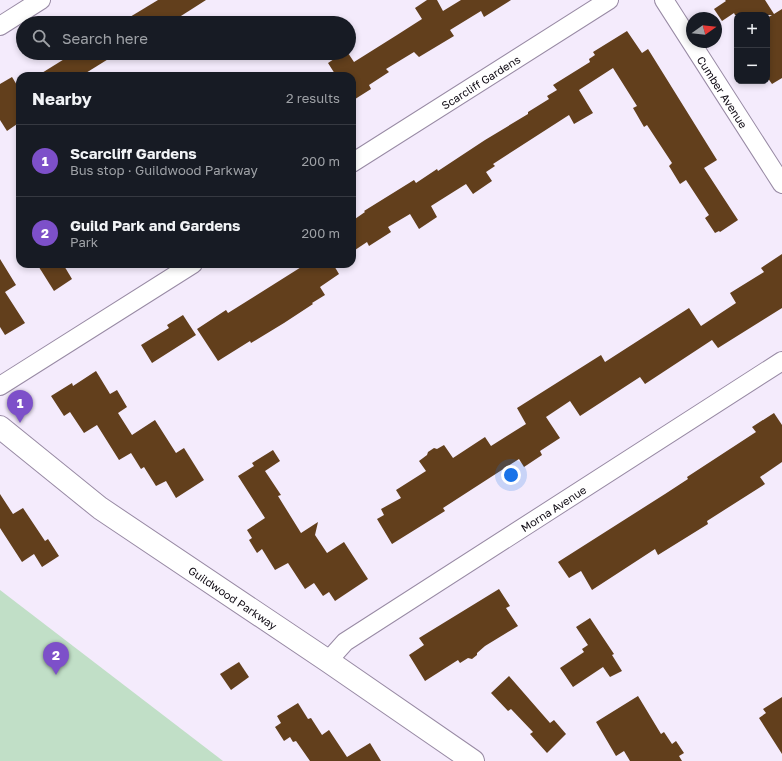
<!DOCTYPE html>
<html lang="en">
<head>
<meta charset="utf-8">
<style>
  body { margin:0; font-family:"Golos Text",sans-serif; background:#242831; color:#f1f3f6 }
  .controls { position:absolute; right:12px; top:12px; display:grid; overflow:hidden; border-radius:8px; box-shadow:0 2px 6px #0003 }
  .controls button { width:36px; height:36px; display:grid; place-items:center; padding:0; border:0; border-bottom:1px solid #363941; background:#171b24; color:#f1f3f6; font:20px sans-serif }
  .compass { position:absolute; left:686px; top:12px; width:36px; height:36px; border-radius:50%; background:#171b24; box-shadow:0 2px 6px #0003; rotate:75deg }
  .you { position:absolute; left:511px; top:475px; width:14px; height:14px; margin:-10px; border:3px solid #fff; border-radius:50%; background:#1a73e8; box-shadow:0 0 0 6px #1a73e833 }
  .badge { display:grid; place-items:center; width:26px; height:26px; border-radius:50%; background:#7d50c9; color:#fff; font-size:13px; font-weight:700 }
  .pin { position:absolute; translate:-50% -33px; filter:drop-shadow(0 1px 2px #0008) }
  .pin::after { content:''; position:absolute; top:21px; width:14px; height:12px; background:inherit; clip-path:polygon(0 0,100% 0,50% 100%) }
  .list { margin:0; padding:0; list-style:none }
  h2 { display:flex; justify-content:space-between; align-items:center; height:52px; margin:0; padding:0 16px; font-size:17px }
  h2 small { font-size:13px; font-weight:400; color:#9ea1a6 }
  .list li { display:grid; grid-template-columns:26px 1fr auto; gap:12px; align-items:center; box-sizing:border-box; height:72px; padding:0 16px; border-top:1px solid #363941 }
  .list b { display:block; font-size:15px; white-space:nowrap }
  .list p { margin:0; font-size:13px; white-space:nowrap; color:#9ea1a6 }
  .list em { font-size:13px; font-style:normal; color:#9ea1a6 }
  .icon { flex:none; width:22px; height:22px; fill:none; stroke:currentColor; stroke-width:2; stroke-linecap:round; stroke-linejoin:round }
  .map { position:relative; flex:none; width:782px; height:761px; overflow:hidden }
  .search { position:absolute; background:#171b24; box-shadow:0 2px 6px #0003; left:16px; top:16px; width:340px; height:44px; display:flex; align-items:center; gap:10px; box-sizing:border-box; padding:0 14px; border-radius:22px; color:#9ea1a6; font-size:15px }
  .panel { position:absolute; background:#171b24; box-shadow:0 2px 6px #0003; left:16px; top:72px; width:340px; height:196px; border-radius:12px }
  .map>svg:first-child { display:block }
  .green { fill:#c1dfc7 }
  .building { fill:#623f1c }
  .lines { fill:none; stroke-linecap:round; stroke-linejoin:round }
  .street-casing { stroke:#988aa4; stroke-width:20 }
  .secondary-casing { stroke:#988aa4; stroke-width:24 }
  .street { stroke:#fff; stroke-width:18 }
  .secondary { stroke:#fff; stroke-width:22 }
  .labels { text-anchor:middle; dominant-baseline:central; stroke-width:4; stroke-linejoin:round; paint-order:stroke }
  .street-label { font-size:11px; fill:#0e0912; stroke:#fff }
</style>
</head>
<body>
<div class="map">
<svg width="782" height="761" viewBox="0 0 782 761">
  <rect width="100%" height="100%" fill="#f4ebfc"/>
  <polygon class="green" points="0,590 223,761 0,761"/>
  <g class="building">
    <polygon points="158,0 206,0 170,23 120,23"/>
    <polygon points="427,0 437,0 443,11 461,0 511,0 484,17 481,11 450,30 454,36 419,57 414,52 386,69 389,72 369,85 371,89 352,101 352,76 332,76 335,74 328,63 343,53 348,53 354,62 397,35 422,19 415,8"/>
    <polygon points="725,0 765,0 774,14 782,9 782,78 772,84 767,77 767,18 772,15 735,15 734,13 722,21 714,9 726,1"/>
    <polygon points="627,31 642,53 648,49 717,160 704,168 738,220 720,232 719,231 715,233 705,218 709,215 686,180 680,184 669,166 672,163 647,125 644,127 633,108 637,106 613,68 579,90 593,113 574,124 569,115 493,164 495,166 486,172 492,181 473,194 466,184 431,206 437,217 419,229 410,214 388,227 391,232 369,246 367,242 352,252 352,221 365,212 364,211 414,180 416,183 437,169 438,171 485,140 528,114 528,112 549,99 547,96 557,90 553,85 590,62 589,59 595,55 593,52"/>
    <polygon points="74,53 118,53 81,76 37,76"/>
    <polygon points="12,77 20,90 20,122 7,131 0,120 0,84"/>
    <polygon points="782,254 782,308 718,348 712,340 645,384 640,377 580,416 570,401 546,417 560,438 540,451 542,455 524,467 519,459 508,466 443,508 445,511 392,544 377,519 384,515 381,509 401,498 396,490 426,471 419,461 427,455 428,452 434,448 437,449 444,445 453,458 485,437 491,446 526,424 517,408 601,355 605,362 689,308 701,326 736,303 730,293 764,272 761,268"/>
    <polygon points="0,259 16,285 5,292 25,323 5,335 0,327"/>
    <polygon points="37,264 63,264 72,279 54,291"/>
    <polygon points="306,264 333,264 339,274 320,287 325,295 312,303 313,304 284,323 251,343 250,341 218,361 197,329 226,310 228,313"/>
    <polygon points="183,315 196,335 152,363 141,345 169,328 167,325"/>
    <polygon points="96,371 110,394 117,390 127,407 118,413 132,435 155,420 176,453 184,448 204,480 176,498 166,481 156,486 144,467 141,469 131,453 119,460 97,425 84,433 70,412 64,416 51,396 72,383 73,386"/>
    <polygon points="774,413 782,425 782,462 760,477 765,484 707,521 708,524 658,555 655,549 592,590 581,571 569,578 558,562 665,494 688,479 687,477 756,432 752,427"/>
    <polygon points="273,450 280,461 265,471 281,495 278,496 301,533 318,522 315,535 327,553 344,542 368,579 335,601 329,592 323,596 314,583 305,589 288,563 275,570 262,549 257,553 249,540 252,538 247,530 265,518 238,476 254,466 252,463"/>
    <polygon points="0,494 13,514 23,508 45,541 48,539 59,556 42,567 34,554 22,562 0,528"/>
    <polygon points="499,589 510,606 506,608 518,626 485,646 477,653 477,655 472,659 468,658 460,663 458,660 425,681 409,655 424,645 419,638"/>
    <polygon points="590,618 614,654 612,655 622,671 610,677 603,667 573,687 560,668 584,652 582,649 588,645 576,627"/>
    <polygon points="239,662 249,677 231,690 220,674"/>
    <polygon points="509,676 550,723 554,720 566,734 547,753 530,734 533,732 511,709 508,711 491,693"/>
    <polygon points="638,696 661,734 664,732 672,744 676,741 684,753 679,756 682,761 630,761 624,751 616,756 596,722"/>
    <polygon points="782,697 782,754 759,718 766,713 763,709"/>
    <polygon points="298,703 308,719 311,718 322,735 329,730 347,757 370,743 381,761 310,761 296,741 293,742 290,737 284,741 275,727 281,723 277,716"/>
  </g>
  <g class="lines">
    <defs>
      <g id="street">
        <path id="s1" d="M664,0L782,184"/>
        <polyline points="0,26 41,0"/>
        <path id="s2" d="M352,163L609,0"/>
        <polyline points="0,386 193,264"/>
        <path id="s3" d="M328,661L345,642L782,361"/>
      </g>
      <g id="secondary">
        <path id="s4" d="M0,427L100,508L328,661L473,761"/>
      </g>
    </defs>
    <use href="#street" class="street-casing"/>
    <use href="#secondary" class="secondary-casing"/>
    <use href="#street" class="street"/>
    <use href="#secondary" class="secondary"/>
  </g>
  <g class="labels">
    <g class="street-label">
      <text stroke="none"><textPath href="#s2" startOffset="152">Scarcliff Gardens</textPath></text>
      <text stroke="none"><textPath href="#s1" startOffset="109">Cumber Avenue</textPath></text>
      <text stroke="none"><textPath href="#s3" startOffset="273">Morna Avenue</textPath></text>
      <text stroke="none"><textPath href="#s4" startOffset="289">Guildwood Parkway</textPath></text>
    </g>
  </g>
</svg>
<div class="controls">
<button>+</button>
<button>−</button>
</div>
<svg class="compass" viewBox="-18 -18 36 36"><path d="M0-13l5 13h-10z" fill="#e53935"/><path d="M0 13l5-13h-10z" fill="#9ea1a6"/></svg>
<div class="you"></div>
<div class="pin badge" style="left:20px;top:423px">1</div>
<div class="pin badge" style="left:56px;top:675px">2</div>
<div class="search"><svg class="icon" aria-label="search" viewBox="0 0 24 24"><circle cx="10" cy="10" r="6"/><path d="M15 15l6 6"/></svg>Search here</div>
<section class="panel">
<h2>Nearby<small>2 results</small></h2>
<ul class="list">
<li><span class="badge">1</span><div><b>Scarcliff Gardens</b><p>Bus stop · Guildwood Parkway</p></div><em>200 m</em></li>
<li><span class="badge">2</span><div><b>Guild Park and Gardens</b><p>Park</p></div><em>200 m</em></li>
</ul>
</section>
</div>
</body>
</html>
